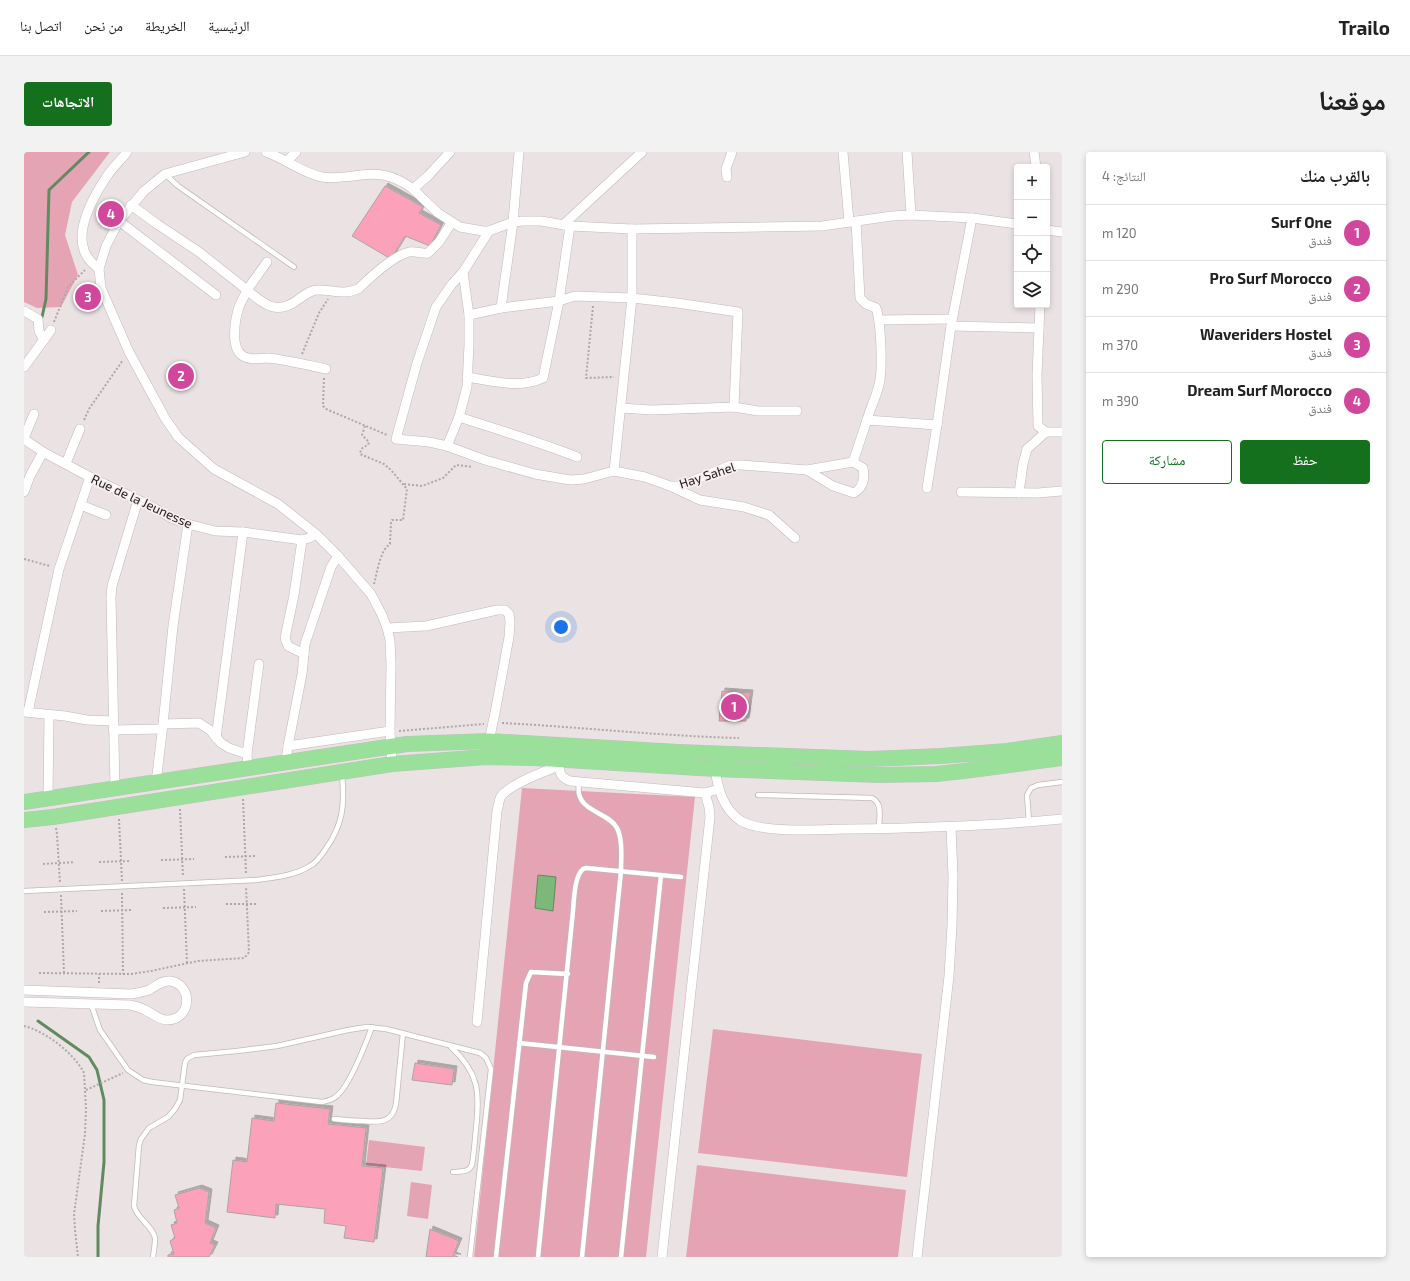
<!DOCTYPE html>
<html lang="ar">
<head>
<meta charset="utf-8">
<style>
  body { margin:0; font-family:"Exo 2","Noto Naskh Arabic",sans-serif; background:#f2f2f2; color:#222; direction:rtl }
  .controls { position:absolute; right:12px; top:12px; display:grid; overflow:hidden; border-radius:4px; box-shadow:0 2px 6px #0003 }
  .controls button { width:36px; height:36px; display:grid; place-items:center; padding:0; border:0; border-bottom:1px solid #e0e0e0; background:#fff; color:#222; font:20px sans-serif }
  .you { position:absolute; left:537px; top:475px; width:14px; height:14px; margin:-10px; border:3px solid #fff; border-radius:50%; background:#1a73e8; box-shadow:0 0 0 6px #1a73e833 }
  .badge { display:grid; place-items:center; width:26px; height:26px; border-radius:50%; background:#14701c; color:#fff; font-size:13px; font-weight:700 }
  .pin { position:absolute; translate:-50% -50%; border:2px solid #fff; box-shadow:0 1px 4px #0006 }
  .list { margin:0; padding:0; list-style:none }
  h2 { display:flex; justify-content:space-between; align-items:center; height:52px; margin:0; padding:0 16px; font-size:17px }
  h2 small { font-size:13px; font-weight:400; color:#767676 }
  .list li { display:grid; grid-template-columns:26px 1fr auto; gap:12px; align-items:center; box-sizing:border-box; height:56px; padding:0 16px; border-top:1px solid #e0e0e0 }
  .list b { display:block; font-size:15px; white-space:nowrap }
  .list p { margin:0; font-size:13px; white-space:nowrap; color:#767676 }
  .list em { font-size:13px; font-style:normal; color:#767676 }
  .actions { display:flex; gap:8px; padding:12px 16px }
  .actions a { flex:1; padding:9px 0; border:1px solid #14701c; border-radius:4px; text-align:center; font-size:14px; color:#14701c }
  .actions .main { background:#14701c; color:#fff }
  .icon { flex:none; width:22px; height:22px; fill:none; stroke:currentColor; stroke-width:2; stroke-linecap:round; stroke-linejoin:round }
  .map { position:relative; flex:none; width:1038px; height:1105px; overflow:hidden; direction:ltr; border-radius:4px }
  header { display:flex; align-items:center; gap:24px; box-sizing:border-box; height:56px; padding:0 20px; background:#fff; border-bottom:1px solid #e0e0e0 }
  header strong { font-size:19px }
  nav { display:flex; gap:22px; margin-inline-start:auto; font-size:14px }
  .intro { display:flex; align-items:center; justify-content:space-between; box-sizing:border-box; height:96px; padding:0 24px }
  h1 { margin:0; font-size:28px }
  .button { padding:10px 18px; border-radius:4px; background:#14701c; color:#fff; font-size:14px; font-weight:700 }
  main { display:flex; gap:24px; padding:0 24px }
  aside { flex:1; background:#fff; border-radius:4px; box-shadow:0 2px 6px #0003 }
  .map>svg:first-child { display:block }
  .green { fill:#e4a4b4 }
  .water { fill:#7bb87a; stroke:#618a5f }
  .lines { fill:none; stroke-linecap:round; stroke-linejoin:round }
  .stream { stroke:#618a5f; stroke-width:3 }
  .building { fill:#fba2ba; stroke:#aba3a5; filter:url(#shadow) }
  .service-casing { stroke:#c1b8ba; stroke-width:6 }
  .minor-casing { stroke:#c1b8ba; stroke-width:10 }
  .trunk-casing { stroke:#c1c1c1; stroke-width:16 }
  .path { stroke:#aea7a8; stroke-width:2; stroke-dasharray:2 2; stroke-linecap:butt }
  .service { stroke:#fff; stroke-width:4.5 }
  .minor { stroke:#fff; stroke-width:9 }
  .trunk { stroke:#9adf9a; stroke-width:15 }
  .labels { text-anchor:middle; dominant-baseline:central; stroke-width:3.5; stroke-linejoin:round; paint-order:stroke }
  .street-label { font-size:13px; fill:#232021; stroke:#f8eff1 }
</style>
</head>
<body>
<header>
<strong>Trailo</strong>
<nav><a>الرئيسية</a><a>الخريطة</a><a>من نحن</a><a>اتصل بنا</a></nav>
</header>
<div class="intro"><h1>موقعنا</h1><a class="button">الاتجاهات</a></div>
<main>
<aside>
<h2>بالقرب منك<small>النتائج: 4</small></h2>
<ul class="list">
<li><span class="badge" style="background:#d1479c">1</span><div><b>Surf One</b><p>فندق</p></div><em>120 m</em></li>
<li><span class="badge" style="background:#d1479c">2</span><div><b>Pro Surf Morocco</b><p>فندق</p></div><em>290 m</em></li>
<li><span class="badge" style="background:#d1479c">3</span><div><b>Waveriders Hostel</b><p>فندق</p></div><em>370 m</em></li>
<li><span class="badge" style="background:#d1479c">4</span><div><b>Dream Surf Morocco</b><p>فندق</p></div><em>390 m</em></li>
</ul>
<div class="actions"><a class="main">حفظ</a><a>مشاركة</a></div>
</aside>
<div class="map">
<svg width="1038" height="1105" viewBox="0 0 1038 1105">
  <defs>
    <filter id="shadow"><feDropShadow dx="3" dy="-3" stdDeviation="0" flood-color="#0004"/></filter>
  </defs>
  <rect width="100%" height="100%" fill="#ebe2e4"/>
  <g class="green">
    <polygon points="0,0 86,0 48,50 41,83 54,123 37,155 13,156 0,150"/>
    <polygon points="498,636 671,645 622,1105 450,1105"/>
    <polygon points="689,877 898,902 883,1025 674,1001"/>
    <polygon points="345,988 401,995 398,1019 342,1013"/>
    <polygon points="673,1013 882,1038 874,1105 662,1105"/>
    <polygon points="387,1030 408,1033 404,1067 383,1064"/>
  </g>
  <polygon class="water" points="514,723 532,725 529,759 511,756"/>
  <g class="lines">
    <g class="stream">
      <polyline points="18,165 22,147 25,38 65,0"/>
      <polyline points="14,869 65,905 73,918 80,948 80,1010 74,1074 74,1105"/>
    </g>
  </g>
  <g class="building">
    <polygon points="361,34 399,55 395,61 417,73 406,94 381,84 367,107 328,84"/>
    <polygon points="698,539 726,541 722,569 695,569"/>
    <polygon points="391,911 430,917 428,933 388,928"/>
    <polygon points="252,951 306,957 304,972 342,976 338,1014 359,1016 350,1090 320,1086 322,1074 300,1071 301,1057 252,1052 251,1066 203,1060 209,1008 223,1010 228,966 250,969"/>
    <polygon points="175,1036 185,1040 181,1071 192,1076 186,1091 191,1093 185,1105 144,1105 144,1103 150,1102 146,1089 151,1086 147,1073 153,1071 150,1058 155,1056 151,1043"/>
    <polygon points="406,1077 435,1089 429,1103 434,1105 402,1105"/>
  </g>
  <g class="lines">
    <defs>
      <g id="service">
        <polyline points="141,22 154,34 270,115"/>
        <path d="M555,630C555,633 554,638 555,642C559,660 585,661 593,676C599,688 597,706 597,719L558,1105"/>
        <path d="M734,643L848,646C859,651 855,666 855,676"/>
        <polyline points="1005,670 1003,643 1007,636 1014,633 1038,630"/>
        <path d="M0,739L233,728C251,725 270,724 286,714C292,711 297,704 301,698C319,673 321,653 318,623"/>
        <path d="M67,852L76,878L104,918L119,928L128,930L298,950C302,949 307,948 310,946C324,939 342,891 348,875"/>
        <polyline points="495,891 630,905"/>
        <path d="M427,895C455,921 456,940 452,976C451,988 450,1000 448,1013C444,1021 437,1019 429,1020"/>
        <path d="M310,967C319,968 329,969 338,969C355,970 368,972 372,952L379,881"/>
        <path d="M129,1105C130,1099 131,1092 131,1086C129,1074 113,1067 110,1054L115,993L117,987L125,976L144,965L151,957L156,948L161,911L163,907L170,903L213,899L253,894L324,878L343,875L362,877L456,901L462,906L467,917L446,1105"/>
        <polyline points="472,1105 502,831 507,820 544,822"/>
        <path d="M514,1105L548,769C550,756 549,725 559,717L562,716L657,725"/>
        <polyline points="597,1105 637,723"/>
      </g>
      <g id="minor">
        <polyline points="221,0 141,22 120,39 95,69 82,94 75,117 77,136 105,200 141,266 154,285 190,317 254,352 292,382 314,404 347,442 358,463 363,476 366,488 367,512 366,579 368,612"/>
        <path d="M242,0C262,7 278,21 298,25C308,27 319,25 329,24C353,20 369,22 389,37L404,24L426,0"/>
        <polyline points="819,0 825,70"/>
        <polyline points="883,0 887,63"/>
        <polyline points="1010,0 1012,15"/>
        <polyline points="263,9 272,0"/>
        <polyline points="703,25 702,17 708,0"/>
        <polyline points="389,37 414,61 428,70 436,75 459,79 465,79 489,70 499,69 517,69 546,74 608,77 798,74 868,64 887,63 948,66 993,72"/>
        <polyline points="107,53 133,72 175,100 223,138 243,110"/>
        <polyline points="948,66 927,174 1015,176"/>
        <polyline points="95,69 192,143"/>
        <path d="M832,69L836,146L842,152L852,156C857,170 859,218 855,233C852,245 846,257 843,268"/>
        <polyline points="539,73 618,0"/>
        <polyline points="546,74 535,149 551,144 608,146 653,151 714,160 710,255"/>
        <polyline points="608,77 608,146 590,319 621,325 646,334 656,334 707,313 717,313 783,318 829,310 843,268 913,273 927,174"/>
        <polyline points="1023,78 1038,80"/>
        <path d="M75,117C69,112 62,106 60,98C52,75 71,42 83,24C89,15 97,8 103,0"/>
        <polygon points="439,120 445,163 445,192 443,235 435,265 423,294 405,290 372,287 393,211 412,155 428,132"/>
        <polyline points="439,120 465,79"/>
        <polyline points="1016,153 1013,223 1014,274 1022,280 1038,280"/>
        <polyline points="477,156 489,70 495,0"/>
        <polyline points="0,159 14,167 15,179 20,188"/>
        <polyline points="855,168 928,167"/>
        <polyline points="0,215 27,178"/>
        <path d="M302,217C283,213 263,208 244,206C235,206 227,209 219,204C206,197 211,167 215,155C217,149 221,144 223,138C241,153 253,164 275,147C281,143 286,138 294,138C309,138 320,143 334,137C347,125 369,104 385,100C392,99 398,102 404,101L415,90L428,70"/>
        <path d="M443,225C468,229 496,237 519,226L535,149L477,156L445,163"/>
        <polyline points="597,256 628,258 710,255 734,259 773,259"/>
        <path d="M435,265C475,278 515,290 553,305"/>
        <polyline points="0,286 10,262"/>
        <polyline points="0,287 19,300 66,325 127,354 147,366 164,372 191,379 219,380 278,388 285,386 292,382"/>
        <polyline points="423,294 461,308 511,322 540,327 547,328 560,327 590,319"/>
        <polyline points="42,311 56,277"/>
        <path d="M783,318L809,334L830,341C840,335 841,326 839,316L829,310"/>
        <polyline points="648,335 676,348 720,355 745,363 771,386"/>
        <polyline points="903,336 913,273"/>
        <polyline points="0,340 6,324 19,300"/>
        <polyline points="937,340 1014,341 1038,339"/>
        <polyline points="995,341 999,312 1003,297 1022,280"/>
        <polyline points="57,353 82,363"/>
        <polyline points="278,388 270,443 261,486 264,494 280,502"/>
        <polyline points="363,476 402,474 473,458 481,458 485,462 486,470 485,485 471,561 465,589"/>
        <polyline points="0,560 41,564 63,568 89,569"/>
        <polyline points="4,560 35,417 66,325"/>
        <polyline points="139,572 175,571 186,578 197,591 205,596 223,602 224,616"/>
        <polyline points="89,578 138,577"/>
        <polyline points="192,586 219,380"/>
        <polyline points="264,594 278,522 281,492 307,415 314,404"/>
        <polyline points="223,602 235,512"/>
        <polyline points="262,610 264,594 366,579"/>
        <path d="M535,610C535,620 536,625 546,629L681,641L695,637"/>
        <path d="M691,617C694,637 699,657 717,669C740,682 798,677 825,677C897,676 967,674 1038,667"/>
        <polyline points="132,631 139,572 149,474 164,372"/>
        <polyline points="91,637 87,445 88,434 114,348"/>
        <polyline points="24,647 25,563"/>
        <path d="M0,838L107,842C113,841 119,840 125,838C132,834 138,828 147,829C170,834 167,868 143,868C135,868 128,861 121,858C116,855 111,854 106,853L0,850"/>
        <path d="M453,870L473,659C474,655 475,650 476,646C482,634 521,619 535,614"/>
        <polyline points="638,1105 686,665 685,655 681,641"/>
        <polyline points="893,1105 925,824 928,774 929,725 927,675"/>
      </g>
      <g id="trunk">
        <polyline points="0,650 383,592 465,589 654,600 846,607 917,604 983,599 1038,591"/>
        <polyline points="0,668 29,665 368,612 462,605 510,606 691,617 855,623 912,622 940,619 1038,606"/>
      </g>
    </defs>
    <use href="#service" class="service-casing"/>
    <use href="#minor" class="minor-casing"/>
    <use href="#trunk" class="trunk-casing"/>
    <g class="path">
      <polyline points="569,154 562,226 590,225"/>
      <polyline points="30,170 44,135 61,118"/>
      <polyline points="278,202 295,161 304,147"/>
      <polyline points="300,226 299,254 302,257 363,283"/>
      <polyline points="60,268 65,257 99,208"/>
      <path d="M341,274L338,283L345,290L344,293C339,295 337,296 336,302L360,312L367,318L383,337L379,368H368L367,371L366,392C356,398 353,421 350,432"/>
      <polyline points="380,332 398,334 419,326 432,313 449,315"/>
      <polyline points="0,407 26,414"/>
      <path d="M478,571C557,575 636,584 715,586"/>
      <polyline points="375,579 460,572"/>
      <polyline points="219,647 222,721"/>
      <polyline points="156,657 159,725"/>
      <polyline points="95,667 98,729"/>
      <polyline points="32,676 33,682 36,731"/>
      <polyline points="201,705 232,704"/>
      <polyline points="137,708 170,707"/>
      <polyline points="75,710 107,709"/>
      <polyline points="19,712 51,710"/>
      <polyline points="160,737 163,811"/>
      <polyline points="98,741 99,822"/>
      <polyline points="37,743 40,821"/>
      <polyline points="202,752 233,752"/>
      <polyline points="139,756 172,755"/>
      <polyline points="77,759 108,758"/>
      <polyline points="20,760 53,759"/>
      <polyline points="15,821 107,822 127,819 174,809 220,806 223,803 225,800 222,735"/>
      <polyline points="75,831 75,822"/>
      <path d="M0,874C21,879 50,901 60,921L62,957L61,982L50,1062L51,1078L54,1105"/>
      <polyline points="62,938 99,921"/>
    </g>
    <use href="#service" class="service"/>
    <use href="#minor" class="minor"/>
    <use href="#trunk" class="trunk"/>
  </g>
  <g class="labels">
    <g class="street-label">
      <text transform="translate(683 323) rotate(-18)">Hay Sahel</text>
      <text transform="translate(118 349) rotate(25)">Rue de la Jeunesse</text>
    </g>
  </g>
</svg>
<div class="controls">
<button>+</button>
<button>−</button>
<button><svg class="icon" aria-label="locate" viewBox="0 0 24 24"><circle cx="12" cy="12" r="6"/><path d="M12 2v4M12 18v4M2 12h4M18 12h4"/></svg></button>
<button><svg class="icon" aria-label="layers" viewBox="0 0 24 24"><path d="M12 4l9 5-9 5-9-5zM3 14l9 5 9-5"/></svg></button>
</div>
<div class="you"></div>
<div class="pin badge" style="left:710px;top:555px;background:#d1479c">1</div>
<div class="pin badge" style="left:157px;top:224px;background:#d1479c">2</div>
<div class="pin badge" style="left:64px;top:145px;background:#d1479c">3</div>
<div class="pin badge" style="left:87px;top:62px;background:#d1479c">4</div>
</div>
</main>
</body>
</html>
